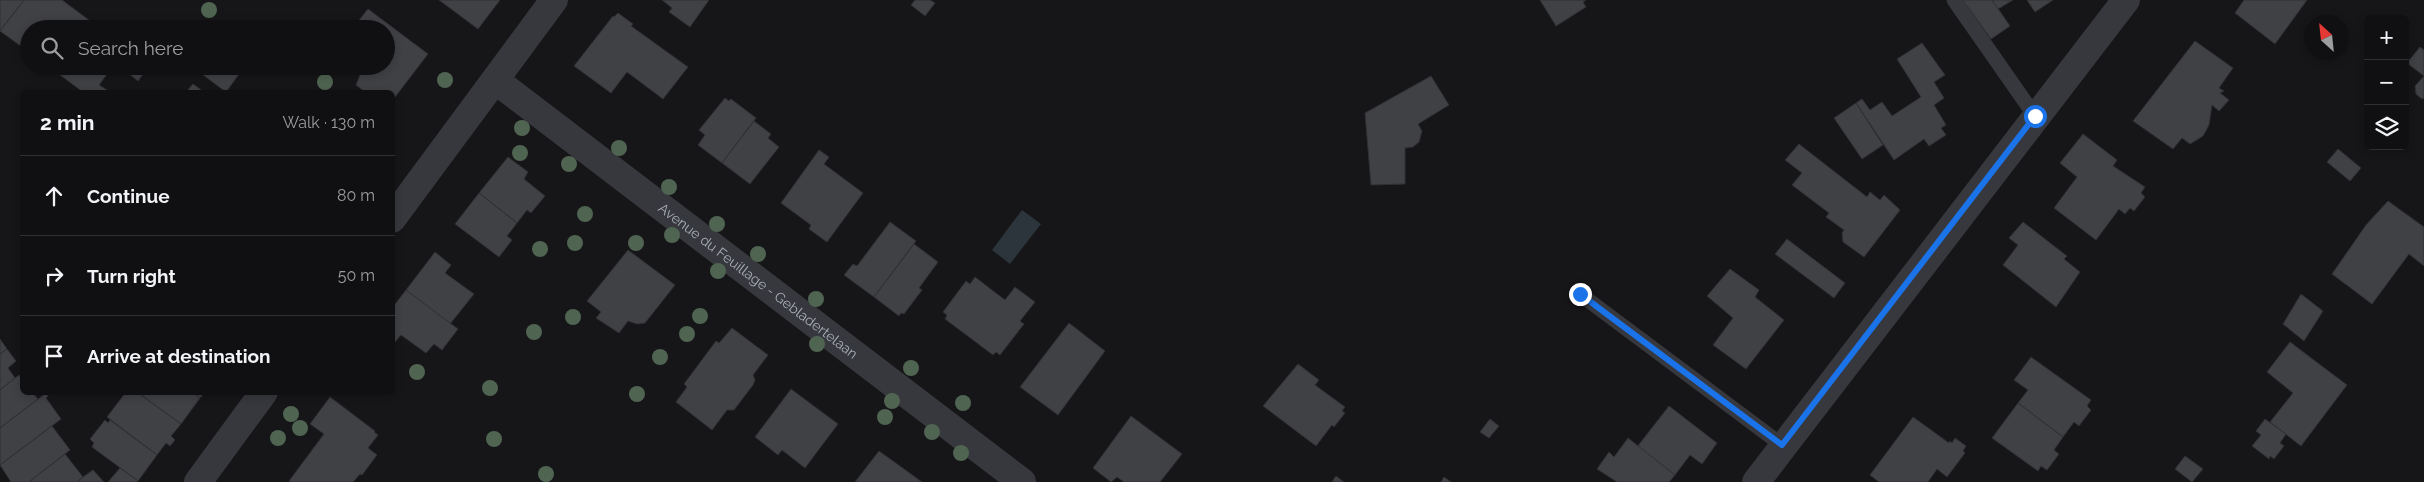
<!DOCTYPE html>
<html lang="en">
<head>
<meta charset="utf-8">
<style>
  body { margin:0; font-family:Raleway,sans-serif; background:#1e1e20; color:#f1f3f6 }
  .controls { position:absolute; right:15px; top:15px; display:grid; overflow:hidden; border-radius:8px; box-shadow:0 2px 8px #0003 }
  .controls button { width:45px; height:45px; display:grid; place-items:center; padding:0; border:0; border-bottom:1px solid #303032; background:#101012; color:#f1f3f6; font:25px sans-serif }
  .compass { position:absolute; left:2304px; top:15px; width:45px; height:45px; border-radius:50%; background:#101012; box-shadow:0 2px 8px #0003; rotate:333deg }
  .stop { position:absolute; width:15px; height:15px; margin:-11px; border:4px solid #1a73e8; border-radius:50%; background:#fff }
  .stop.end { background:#1a73e8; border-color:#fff; box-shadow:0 1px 5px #0008 }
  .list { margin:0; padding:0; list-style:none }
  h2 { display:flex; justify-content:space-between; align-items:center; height:65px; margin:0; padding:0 20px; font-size:21px }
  h2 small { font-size:16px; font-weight:400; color:#9c9d9f }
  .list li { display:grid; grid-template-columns:32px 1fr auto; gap:15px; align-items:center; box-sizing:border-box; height:80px; padding:0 20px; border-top:1px solid #303032 }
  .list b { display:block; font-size:19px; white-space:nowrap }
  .list em { font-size:16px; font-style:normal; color:#9c9d9f }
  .icon { flex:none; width:28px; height:28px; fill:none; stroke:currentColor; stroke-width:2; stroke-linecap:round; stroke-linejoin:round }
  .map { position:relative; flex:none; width:2424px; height:482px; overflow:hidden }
  .search { position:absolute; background:#101012; box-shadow:0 2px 8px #0003; left:20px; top:20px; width:375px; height:55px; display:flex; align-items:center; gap:12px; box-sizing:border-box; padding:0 18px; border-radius:28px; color:#9c9d9f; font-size:19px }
  .panel { position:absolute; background:#101012; box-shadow:0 2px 8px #0003; left:20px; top:90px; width:375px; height:305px; border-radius:8px }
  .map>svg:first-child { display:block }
  .water { fill:#2c353c }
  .building { fill:#404145; stroke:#303034 }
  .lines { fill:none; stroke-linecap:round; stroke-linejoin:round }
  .lane { stroke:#37383d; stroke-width:15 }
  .street { stroke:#37383d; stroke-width:28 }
  .tree { fill:#506452 }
  .route { stroke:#1a73e8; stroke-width:6 }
  .labels { text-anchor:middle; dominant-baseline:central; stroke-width:4; stroke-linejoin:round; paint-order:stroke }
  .street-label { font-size:14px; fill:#a8adb8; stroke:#111113 }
</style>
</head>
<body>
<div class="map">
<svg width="2424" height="482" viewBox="0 0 2424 482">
  <rect width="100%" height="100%" fill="#161618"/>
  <polygon class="water" points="1022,210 1041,224 1010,264 992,250"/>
  <g class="building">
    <polygon points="0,0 24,0 0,31"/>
    <polygon points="24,0 62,0 101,29 29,29 29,52 0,31"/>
    <polygon points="439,0 500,0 478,29"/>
    <polygon points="662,0 709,0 690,27 669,12 672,8"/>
    <polygon points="915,0 930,0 935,3 925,16 911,5"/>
    <polygon points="1540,0 1586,0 1583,2 1586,7 1556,26"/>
    <polygon points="1963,0 1992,0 2010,26 1991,39"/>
    <polygon points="1992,0 2013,0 1998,9"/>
    <polygon points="2027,0 2053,0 2035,12"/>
    <polygon points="2244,0 2307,0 2275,44 2235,13"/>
    <polygon points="368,9 428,54 392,101 392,92 365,92 356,85 360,75 340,66 386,66 386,29 352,29"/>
    <polygon points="618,13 633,24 631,26 688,67 663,99 627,72 611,93 574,66 613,16 614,17"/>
    <polygon points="2195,41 2233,68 2219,88 2224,91 2220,93 2229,100 2219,111 2212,105 2209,125 2203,136 2190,144 2182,138 2173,149 2133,121"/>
    <polygon points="1922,43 1945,75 1934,82 1944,98 1934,105 1946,125 1941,128 1946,135 1929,146 1924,139 1894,160 1856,103 1862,99 1870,110 1882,102 1892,116 1921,97 1897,59"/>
    <polygon points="2420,47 2424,50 2424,98 2422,99 2416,94 2415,86 2424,76 2407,63"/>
    <polygon points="48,66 113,66 99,85 110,92 83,92"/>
    <polygon points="119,66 149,66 138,81"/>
    <polygon points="191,66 245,66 226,92"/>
    <polygon points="1431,76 1449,105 1418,124 1422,131 1419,142 1413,147 1405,148 1405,184 1371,185 1365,113"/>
    <polygon points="193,84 204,92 186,92"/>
    <polygon points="725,98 729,101 731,99 756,118 722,163 698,145 705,135 699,130"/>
    <polygon points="1856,103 1883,145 1862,159 1834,118"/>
    <polygon points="754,121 771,134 768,138 779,147 750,184 722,163"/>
    <polygon points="2083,134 2117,160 2113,166 2145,187 2141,193 2145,197 2134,211 2130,208 2125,214 2119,209 2096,240 2054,208 2077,177 2060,163"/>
    <polygon points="1799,144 1867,197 1870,192 1880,200 1884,195 1900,210 1864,257 1843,242 1842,233 1844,230 1826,217 1829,213 1792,185 1802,173 1785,160"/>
    <polygon points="2338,149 2361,168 2350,181 2327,162"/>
    <polygon points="819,150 829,157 824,164 863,193 827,242 809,229 811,225 781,203"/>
    <polygon points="508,157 528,172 524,179 545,196 531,213 527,210 517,223 479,193"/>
    <polygon points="479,193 517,223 507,236 512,240 499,257 455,224"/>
    <polygon points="2388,201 2424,227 2424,266 2409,254 2372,304 2332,274 2366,225"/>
    <polygon points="890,222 916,241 874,297 844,275 853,264 857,266"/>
    <polygon points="2023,222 2067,256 2064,259 2080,272 2056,307 2003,265 2018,245 2009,238"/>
    <polygon points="1787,239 1845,283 1834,298 1775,254"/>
    <polygon points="914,244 938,262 919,288 922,290 904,314 901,313 899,316 874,297"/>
    <polygon points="628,250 675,285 645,323 637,324 628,321 619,333 596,318 601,312 587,301"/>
    <polygon points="435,252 451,265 445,273 474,294 450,324 406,290"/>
    <polygon points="1730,269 1759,290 1755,297 1784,320 1746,369 1713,345 1733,318 1707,296"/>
    <polygon points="975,277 1005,300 1015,287 1035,302 1020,321 1024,324 1000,355 996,352 993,355 945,319 947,315 943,312 966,281 970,284"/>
    <polygon points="406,290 458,329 442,350 434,344 426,353 401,335 395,342 392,340 392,308"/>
    <polygon points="2301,294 2323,311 2304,341 2283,324"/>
    <polygon points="1069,323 1105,351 1058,415 1020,387"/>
    <polygon points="732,328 768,355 753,375 755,380 753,385 734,410 727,410 712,430 676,402 687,387 684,384 716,341 719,343"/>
    <polygon points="0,339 7,349 0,354"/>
    <polygon points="2290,342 2347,385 2301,446 2270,422 2293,393 2267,372"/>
    <polygon points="7,349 16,361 8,368 15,378 0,390 0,354"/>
    <polygon points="2031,357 2091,400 2087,406 2091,410 2079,426 2074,422 2063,437 2018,403 2028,390 2014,380"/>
    <polygon points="1298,364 1319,380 1315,385 1345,407 1342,411 1345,413 1334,427 1332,425 1316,446 1263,406"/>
    <polygon points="19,375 22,380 22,392 32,392 38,399 0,428 0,390"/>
    <polygon points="791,389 838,424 805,468 782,450 778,455 755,437"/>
    <polygon points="126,392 137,392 181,424 171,436 175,440 170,446 166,443 157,455 107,417"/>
    <polygon points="137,392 192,392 200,398 181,424"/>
    <polygon points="192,392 205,392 200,398"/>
    <polygon points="46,393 48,396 46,398 61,419 0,465 0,428"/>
    <polygon points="330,397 375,431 374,432 378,435 368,448 377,455 362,475 360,474 353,482 291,482 289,481 324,434 310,424"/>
    <polygon points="2018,403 2063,437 2054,450 2059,454 2047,470 2041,466 2038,471 1992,438"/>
    <polygon points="1669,406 1717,443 1702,464 1690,455 1675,475 1637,447"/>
    <polygon points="1131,416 1182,454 1160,482 1124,482 1117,477 1111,482 1093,468"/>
    <polygon points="1913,417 1949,443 1950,441 1952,443 1955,438 1966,446 1963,451 1965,453 1947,477 1937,469 1928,482 1879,482 1870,475"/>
    <polygon points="1490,419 1499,426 1489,438 1480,432"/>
    <polygon points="2265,419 2286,434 2280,443 2284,446 2274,459 2270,456 2269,459 2252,446 2261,435 2256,431"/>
    <polygon points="105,420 108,423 110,420 157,455 138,481 92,447 94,443 90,439"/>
    <polygon points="52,426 70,450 29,482 11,482 0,465"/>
    <polygon points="1628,438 1675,475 1669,482 1617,482 1597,469 1609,452 1614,457"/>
    <polygon points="879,451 922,482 855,482"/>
    <polygon points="65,454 83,477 77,482 29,482"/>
    <polygon points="2185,456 2203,469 2192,482 2175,469"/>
    <polygon points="120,468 138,481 137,482 108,482"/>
    <polygon points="93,470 104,482 77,482 83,477"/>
    <polygon points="1336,476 1344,482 1332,482"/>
    <polygon points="1444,477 1451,482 1441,482"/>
  </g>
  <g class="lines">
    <g class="lane">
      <polyline points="1954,0 2035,116"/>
      <polyline points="1580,294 1782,445"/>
    </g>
    <g class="street">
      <path id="s1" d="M495,80L1022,482"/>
      <polyline points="392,219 554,0"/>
      <polyline points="198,482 264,392"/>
      <polyline points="1756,482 2126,0"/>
    </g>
  </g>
  <g class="tree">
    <circle cx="209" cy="10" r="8"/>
    <circle cx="445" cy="80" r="8"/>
    <circle cx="325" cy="82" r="8"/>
    <circle cx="522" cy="128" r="8"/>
    <circle cx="619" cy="148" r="8"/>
    <circle cx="520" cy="153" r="8"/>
    <circle cx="569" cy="164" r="8"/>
    <circle cx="669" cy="187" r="8"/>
    <circle cx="585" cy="214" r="8"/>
    <circle cx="717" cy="224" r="8"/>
    <circle cx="672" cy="235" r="8"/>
    <circle cx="575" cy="243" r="8"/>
    <circle cx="636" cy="243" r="8"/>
    <circle cx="540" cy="249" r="8"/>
    <circle cx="758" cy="254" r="8"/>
    <circle cx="718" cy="271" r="8"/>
    <circle cx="816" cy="299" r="8"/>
    <circle cx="700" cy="316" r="8"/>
    <circle cx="573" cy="317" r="8"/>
    <circle cx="534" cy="332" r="8"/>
    <circle cx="687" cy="334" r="8"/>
    <circle cx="817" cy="344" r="8"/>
    <circle cx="660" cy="357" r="8"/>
    <circle cx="911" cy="368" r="8"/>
    <circle cx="417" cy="372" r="8"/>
    <circle cx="490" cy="388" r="8"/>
    <circle cx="637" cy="394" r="8"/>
    <circle cx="892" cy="401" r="8"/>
    <circle cx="963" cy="403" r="8"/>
    <circle cx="291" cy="414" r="8"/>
    <circle cx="885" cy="417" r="8"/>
    <circle cx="300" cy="428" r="8"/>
    <circle cx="932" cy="432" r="8"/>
    <circle cx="278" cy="438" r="8"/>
    <circle cx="494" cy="439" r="8"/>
    <circle cx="961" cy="453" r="8"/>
    <circle cx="546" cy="474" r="8"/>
  </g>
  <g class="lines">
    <polyline class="route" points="1580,294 1782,445 2035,116"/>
  </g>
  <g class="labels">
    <g class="street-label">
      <text stroke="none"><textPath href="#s1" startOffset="331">Avenue du Feuillage - Gebladertelaan</textPath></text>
    </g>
  </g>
</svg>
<div class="controls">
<button>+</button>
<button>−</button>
<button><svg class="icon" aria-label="layers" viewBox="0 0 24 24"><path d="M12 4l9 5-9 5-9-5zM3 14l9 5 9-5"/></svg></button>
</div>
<svg class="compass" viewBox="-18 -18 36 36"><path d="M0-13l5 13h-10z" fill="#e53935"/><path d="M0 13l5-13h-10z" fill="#9c9d9f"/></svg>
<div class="stop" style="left:2035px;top:116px"></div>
<div class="stop end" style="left:1580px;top:294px"></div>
<div class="search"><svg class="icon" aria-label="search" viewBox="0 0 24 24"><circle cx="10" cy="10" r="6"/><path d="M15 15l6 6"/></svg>Search here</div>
<section class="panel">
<h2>2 min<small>Walk · 130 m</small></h2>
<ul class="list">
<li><svg class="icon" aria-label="ahead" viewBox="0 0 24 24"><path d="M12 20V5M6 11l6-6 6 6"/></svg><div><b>Continue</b></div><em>80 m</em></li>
<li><svg class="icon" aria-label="right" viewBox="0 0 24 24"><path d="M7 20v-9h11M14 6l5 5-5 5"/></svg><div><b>Turn right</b></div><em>50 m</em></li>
<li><svg class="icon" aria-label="arrive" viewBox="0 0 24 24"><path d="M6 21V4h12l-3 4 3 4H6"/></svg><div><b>Arrive at destination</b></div></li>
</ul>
</section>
</div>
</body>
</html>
